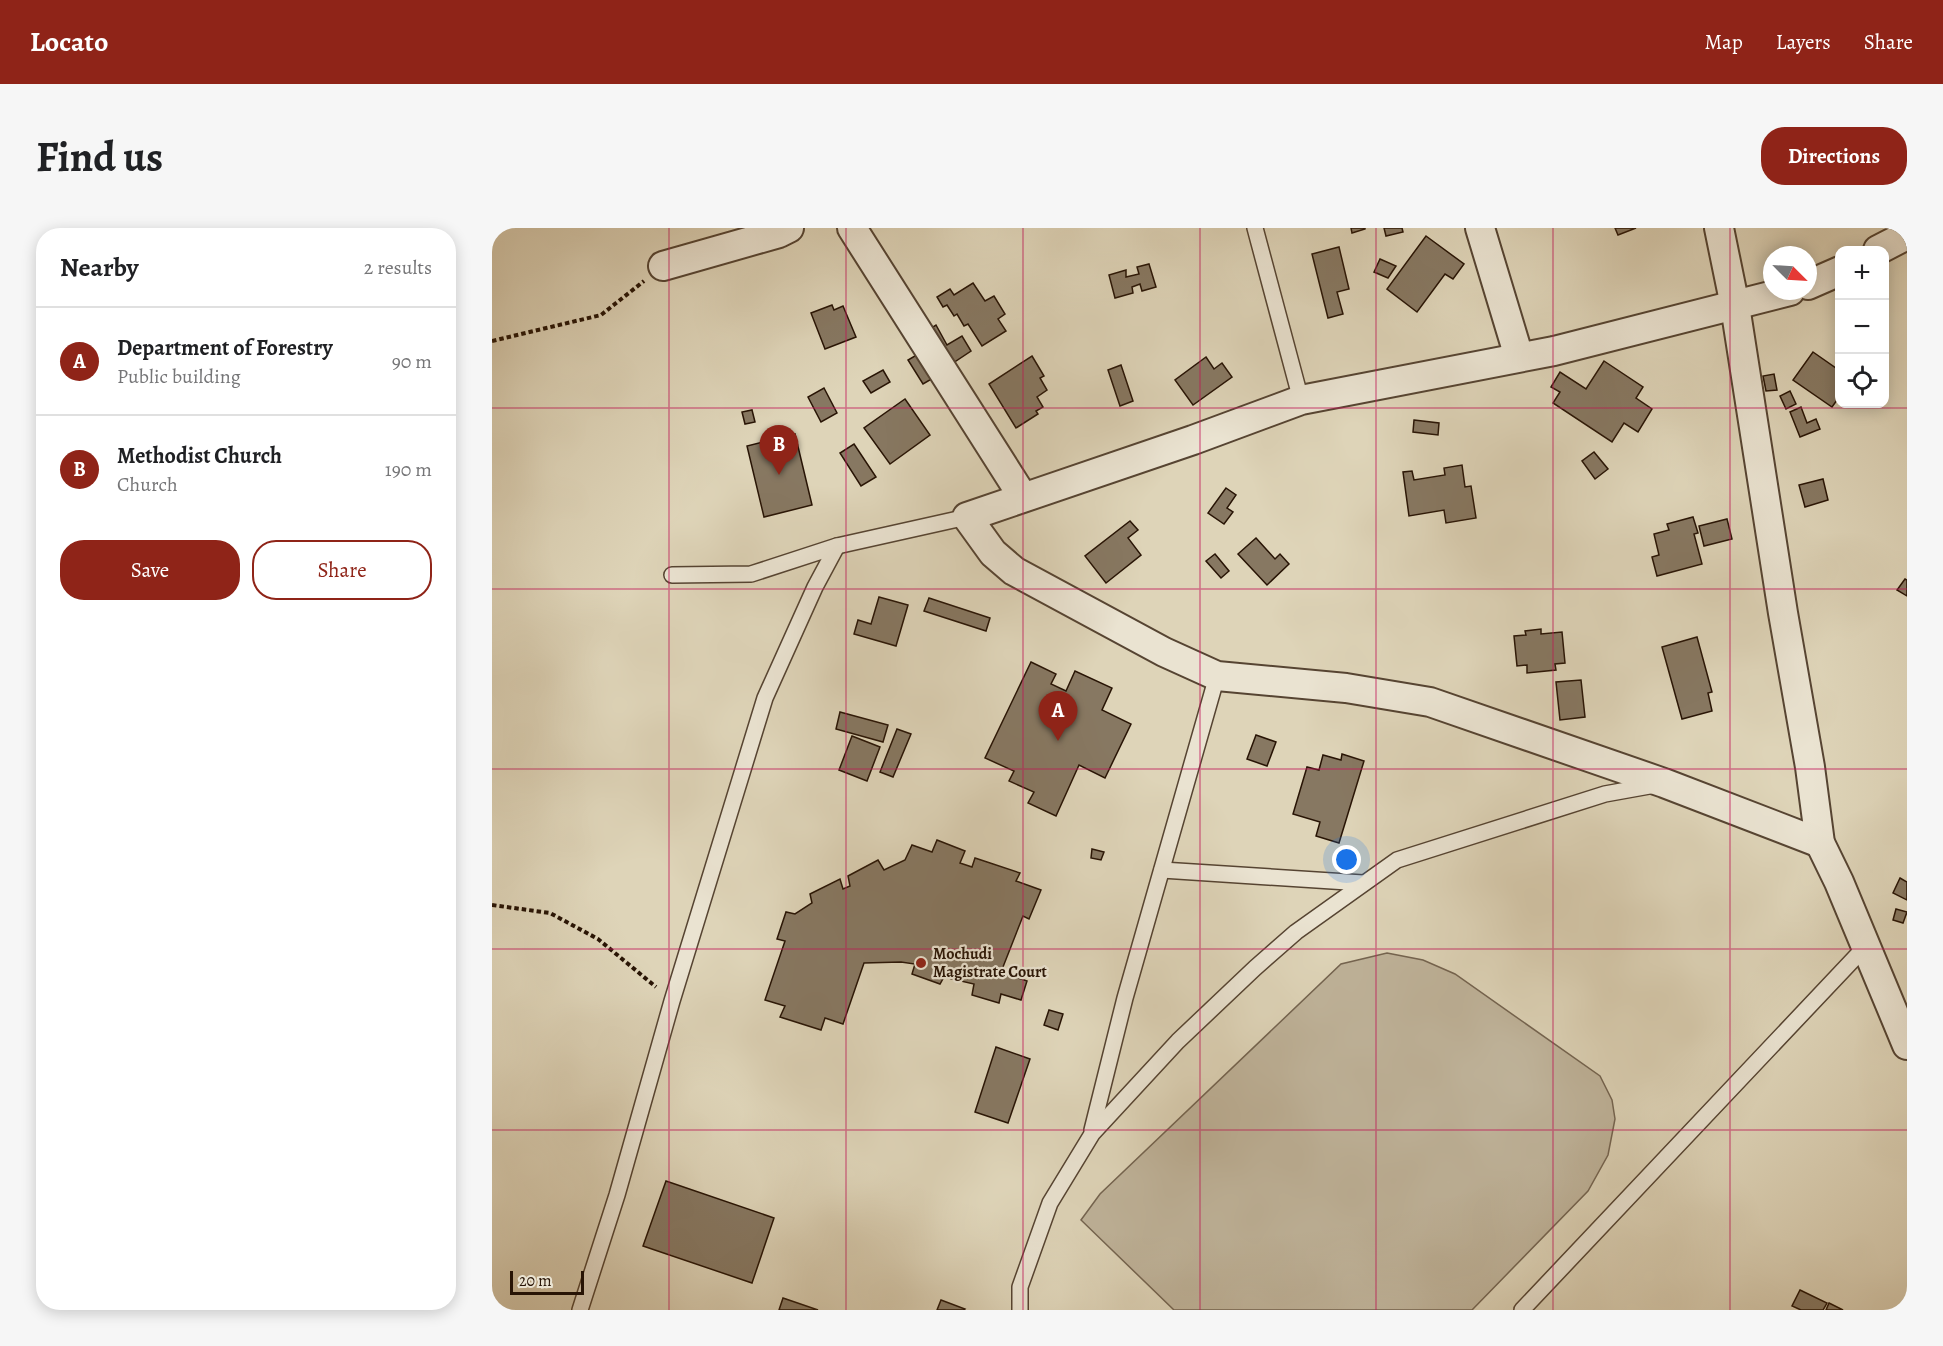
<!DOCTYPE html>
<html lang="en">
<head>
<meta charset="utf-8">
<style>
  body { margin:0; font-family:Alegreya,serif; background:#f6f6f6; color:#202124 }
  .controls { position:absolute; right:18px; top:18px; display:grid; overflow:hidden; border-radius:12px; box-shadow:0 3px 15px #0003 }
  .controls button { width:54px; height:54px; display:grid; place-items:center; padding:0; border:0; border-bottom:2px solid #e0e0e0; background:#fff; color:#202124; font:30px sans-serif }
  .compass { position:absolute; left:1271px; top:18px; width:54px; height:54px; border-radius:50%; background:#fff; box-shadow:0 3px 15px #0003; rotate:114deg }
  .scale { position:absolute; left:18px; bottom:15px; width:74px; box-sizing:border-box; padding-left:6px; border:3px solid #281405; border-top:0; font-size:16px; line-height:21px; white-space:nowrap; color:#281405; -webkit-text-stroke:4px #eae3d1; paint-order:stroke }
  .you { position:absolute; left:855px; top:632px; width:21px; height:21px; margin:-15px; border:4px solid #fff; border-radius:50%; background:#1a73e8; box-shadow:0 0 0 9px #1a73e833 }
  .badge { display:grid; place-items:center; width:39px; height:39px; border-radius:50%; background:#8f2418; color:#fff; font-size:20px; font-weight:700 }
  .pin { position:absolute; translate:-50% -50px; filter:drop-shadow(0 2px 3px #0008) }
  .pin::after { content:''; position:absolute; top:32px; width:21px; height:18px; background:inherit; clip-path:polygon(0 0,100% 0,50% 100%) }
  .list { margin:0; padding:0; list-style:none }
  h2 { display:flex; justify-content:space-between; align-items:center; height:78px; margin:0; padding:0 24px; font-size:26px }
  h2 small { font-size:20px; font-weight:400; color:#757577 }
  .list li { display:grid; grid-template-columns:39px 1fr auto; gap:18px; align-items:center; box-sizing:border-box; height:108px; padding:0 24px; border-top:2px solid #e0e0e0 }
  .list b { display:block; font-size:22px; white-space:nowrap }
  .list p { margin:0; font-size:20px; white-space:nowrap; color:#757577 }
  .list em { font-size:20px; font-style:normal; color:#757577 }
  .actions { display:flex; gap:12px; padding:18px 24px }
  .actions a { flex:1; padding:14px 0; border:2px solid #8f2418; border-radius:24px; text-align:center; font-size:21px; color:#8f2418 }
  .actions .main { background:#8f2418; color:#fff }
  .icon { flex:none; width:33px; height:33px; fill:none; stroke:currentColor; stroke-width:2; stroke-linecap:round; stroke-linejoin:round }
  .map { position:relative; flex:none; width:1415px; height:1082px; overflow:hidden; border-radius:24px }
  header { display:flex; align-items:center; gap:36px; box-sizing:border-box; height:84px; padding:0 30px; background:#8f2418; color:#fff }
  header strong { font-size:28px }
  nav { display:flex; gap:33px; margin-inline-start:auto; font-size:21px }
  .intro { display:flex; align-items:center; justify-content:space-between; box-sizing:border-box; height:144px; padding:0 36px }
  h1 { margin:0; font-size:42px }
  .button { padding:15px 27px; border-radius:24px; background:#8f2418; color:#fff; font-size:21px; font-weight:700 }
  main { display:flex; gap:36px; padding:0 36px }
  aside { flex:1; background:#fff; border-radius:24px; box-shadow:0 3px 15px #0003 }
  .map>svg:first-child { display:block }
  .green { fill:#bfb39a; stroke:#746450; stroke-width:1.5 }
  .building { fill:#877862; stroke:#281405; stroke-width:1.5 }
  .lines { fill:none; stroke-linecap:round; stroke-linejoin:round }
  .service-casing { stroke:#564432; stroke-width:18 }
  .minor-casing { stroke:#564432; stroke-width:32 }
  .path { stroke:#281405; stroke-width:4; stroke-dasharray:4.5 3; stroke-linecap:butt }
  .service { stroke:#eae3d1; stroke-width:15 }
  .minor { stroke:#eae3d1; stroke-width:28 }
  .grid { fill:none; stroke:#c2185b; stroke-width:1.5; stroke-opacity:0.55 }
  .poi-dot { fill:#8f2418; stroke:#eae3d1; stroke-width:2 }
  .labels { text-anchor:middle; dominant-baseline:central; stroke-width:4.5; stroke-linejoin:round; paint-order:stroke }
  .poi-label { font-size:16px; font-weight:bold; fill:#281405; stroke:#eae3d1; text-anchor:start }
</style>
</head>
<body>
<header>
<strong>Locato</strong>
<nav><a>Map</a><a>Layers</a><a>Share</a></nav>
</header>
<div class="intro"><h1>Find us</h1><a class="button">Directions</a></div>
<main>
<aside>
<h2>Nearby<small>2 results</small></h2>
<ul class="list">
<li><span class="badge">A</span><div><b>Department of Forestry</b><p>Public building</p></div><em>90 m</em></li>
<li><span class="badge">B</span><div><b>Methodist Church</b><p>Church</p></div><em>190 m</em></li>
</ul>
<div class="actions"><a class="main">Save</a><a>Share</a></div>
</aside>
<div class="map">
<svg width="1415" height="1082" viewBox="0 0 1415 1082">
  <rect width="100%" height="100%" fill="#ded4b8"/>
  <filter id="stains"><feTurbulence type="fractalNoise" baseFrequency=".00333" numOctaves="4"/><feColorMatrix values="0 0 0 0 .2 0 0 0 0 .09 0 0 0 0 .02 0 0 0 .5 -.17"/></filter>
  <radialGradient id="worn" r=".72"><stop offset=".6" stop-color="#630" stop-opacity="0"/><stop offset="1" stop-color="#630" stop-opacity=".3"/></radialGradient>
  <polygon class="green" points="895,725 931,732 963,746 1108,848 1120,872 1123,891 1116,927 1096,963 980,1082 682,1082 589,992 608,966 849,736"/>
  <g class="building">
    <polygon points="859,0 873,0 873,1 860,5"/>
    <polygon points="892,0 910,0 911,4 894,8"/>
    <polygon points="1123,0 1144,0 1126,7"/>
    <polygon points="934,8 972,36 961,51 953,46 925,84 895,61"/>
    <polygon points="847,19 857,61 845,64 851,86 836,90 820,26"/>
    <polygon points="888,31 904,38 896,50 882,44"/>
    <polygon points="657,36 664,59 650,63 648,56 640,59 641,65 623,70 617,47 634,42 634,49 647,46 645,39"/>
    <polygon points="481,55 493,73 502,68 513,86 506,91 514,103 490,118 476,96 472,98 465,86 462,88 455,77 451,79 445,69 458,61 462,67"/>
    <polygon points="340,77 342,82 351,78 364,109 333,121 319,85"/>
    <polygon points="444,97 455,117 470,108 479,123 452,141 430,106"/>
    <polygon points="1321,124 1348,143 1348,168 1340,179 1301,152"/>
    <polygon points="428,125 443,149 431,156 416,132"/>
    <polygon points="540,128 552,148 548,150 555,162 545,169 551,179 544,183 546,186 524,200 497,156"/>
    <polygon points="714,129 722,141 730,135 740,149 701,177 683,152"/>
    <polygon points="1112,133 1151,159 1144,170 1160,181 1146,204 1132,195 1120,214 1061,175 1068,164 1059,159 1068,144 1094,161"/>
    <polygon points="629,137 641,173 628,178 616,142"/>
    <polygon points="391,142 398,154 379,165 371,153"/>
    <polygon points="1282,146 1285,162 1274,163 1271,148"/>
    <polygon points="332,160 345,185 329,194 316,169"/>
    <polygon points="1298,163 1304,176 1294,181 1288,168"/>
    <polygon points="413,171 438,207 398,236 372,200"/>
    <polygon points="1309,179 1315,195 1324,191 1328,201 1308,209 1298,184"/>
    <polygon points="260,182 263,194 253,196 250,184"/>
    <polygon points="922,192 947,195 946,207 921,204"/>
    <polygon points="303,206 320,277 272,289 255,218"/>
    <polygon points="362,216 384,249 369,258 348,225"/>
    <polygon points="1102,224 1116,241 1103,251 1090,233"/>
    <polygon points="970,237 973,259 979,258 984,290 954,295 952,282 917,288 911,244 920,243 922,252 953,247 952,240"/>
    <polygon points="1331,251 1336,272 1313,279 1307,257"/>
    <polygon points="734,260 744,267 735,280 741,284 732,296 716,285"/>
    <polygon points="1201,289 1206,305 1202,306 1210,336 1165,348 1160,329 1167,327 1162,306 1177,302 1175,296"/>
    <polygon points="1235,291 1240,311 1212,318 1207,298"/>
    <polygon points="638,293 646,302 636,310 649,327 614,355 593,328"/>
    <polygon points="764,310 783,331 788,326 797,336 775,357 746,326"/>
    <polygon points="723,326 737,343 729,350 714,333"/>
    <polygon points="1413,351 1415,352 1415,368 1405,362"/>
    <polygon points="387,369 416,377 404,418 362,406 366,392 379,396"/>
    <polygon points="437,370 498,390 494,403 432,383"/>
    <polygon points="1049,401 1049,406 1070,404 1073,435 1063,436 1064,442 1035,445 1035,437 1025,438 1022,408 1034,407 1033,403"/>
    <polygon points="1205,409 1220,464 1216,465 1220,483 1190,491 1170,419"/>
    <polygon points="539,434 564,446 559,456 574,463 583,443 620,460 610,482 639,496 613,550 587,537 564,588 536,575 542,564 517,553 522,543 493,530"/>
    <polygon points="1089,452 1093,489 1068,492 1064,454"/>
    <polygon points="348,484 396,497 391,514 344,501"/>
    <polygon points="405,501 419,506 401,549 388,544"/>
    <polygon points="764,507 784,514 775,538 755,531"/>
    <polygon points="360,508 388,519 375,553 347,542"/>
    <polygon points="850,526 872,533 847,615 824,608 828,594 801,586 815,539 827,542 831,527 849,532"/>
    <polygon points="445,612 473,623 468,635 480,639 483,630 528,645 524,653 549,662 537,691 531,688 509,744 535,753 529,772 509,766 507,775 480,767 482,756 452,749 448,756 420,746 423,736 409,734 372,735 351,796 333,790 329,802 288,789 293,778 273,772 293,713 285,711 294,684 303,686 320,675 318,666 348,651 351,661 358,658 356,648 386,632 392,642 413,632 420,617 440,624"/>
    <polygon points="600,621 612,624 609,632 599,630"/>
    <polygon points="1408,650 1415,654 1415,672 1401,665"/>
    <polygon points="1404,681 1415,684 1411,695 1401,692"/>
    <polygon points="557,782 571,786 566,802 552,797"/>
    <polygon points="504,819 538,831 516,895 483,884"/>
    <polygon points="174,953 282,990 260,1055 151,1018"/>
    <polygon points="1308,1062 1335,1075 1331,1082 1309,1082 1300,1078"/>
    <polygon points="291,1070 326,1082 287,1082"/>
    <polygon points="449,1072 473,1081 472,1082 445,1082"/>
    <polygon points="1337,1075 1351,1082 1334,1082"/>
  </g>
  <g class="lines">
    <defs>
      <g id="service">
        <polyline points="763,0 809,172"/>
        <polyline points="180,347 259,346 345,318 475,289"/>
        <polyline points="670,642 871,655"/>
        <polyline points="600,902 633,770 725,448"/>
        <polyline points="88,1082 125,967 180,773 273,470 323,359 345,318"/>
        <polyline points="528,1082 528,1059 558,975 600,906 686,813 763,740 804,704 905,632 1113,566 1163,557"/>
        <polyline points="1030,1082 1374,718"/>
      </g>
      <g id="minor">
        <polyline points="360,0 531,269"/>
        <polyline points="988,0 1027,129"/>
        <polyline points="1227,0 1243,78 1291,385 1318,539 1328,615 1347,654 1415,817"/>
        <polyline points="1386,22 1415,7"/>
        <polyline points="171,38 287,5 297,0"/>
        <polyline points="1316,57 1348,43"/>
        <polyline points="1298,63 1062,123 809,172 701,212 475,289 501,325 522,343 672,424 725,448 854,460 938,474 1172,555 1328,615"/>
      </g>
    </defs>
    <use href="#service" class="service-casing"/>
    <use href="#minor" class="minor-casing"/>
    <g class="path">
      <polyline points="0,113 109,87 152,53"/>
      <polyline points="0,677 58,685 106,711 164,759"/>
    </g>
    <use href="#service" class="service"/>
    <use href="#minor" class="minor"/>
  </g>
  <path class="grid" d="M177,0V1082M354,0V1082M531,0V1082M708,0V1082M884,0V1082M1061,0V1082M1238,0V1082M0,180H1415M0,361H1415M0,541H1415M0,721H1415M0,902H1415"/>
  <circle class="poi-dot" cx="429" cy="735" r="6"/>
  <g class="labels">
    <g class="poi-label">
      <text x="441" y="726">Mochudi<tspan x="441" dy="18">Magistrate Court</tspan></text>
    </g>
  </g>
  <rect width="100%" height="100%" filter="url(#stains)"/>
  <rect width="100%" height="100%" fill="url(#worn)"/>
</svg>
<div class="controls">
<button>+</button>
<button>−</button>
<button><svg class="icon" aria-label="locate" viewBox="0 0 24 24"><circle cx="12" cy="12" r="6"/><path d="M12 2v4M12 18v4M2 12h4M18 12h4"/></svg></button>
</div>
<svg class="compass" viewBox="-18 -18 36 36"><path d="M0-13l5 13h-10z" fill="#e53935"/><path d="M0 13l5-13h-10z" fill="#757577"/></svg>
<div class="scale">20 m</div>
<div class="you"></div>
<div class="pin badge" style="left:566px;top:513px">A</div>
<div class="pin badge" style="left:287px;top:247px">B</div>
</div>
</main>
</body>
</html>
